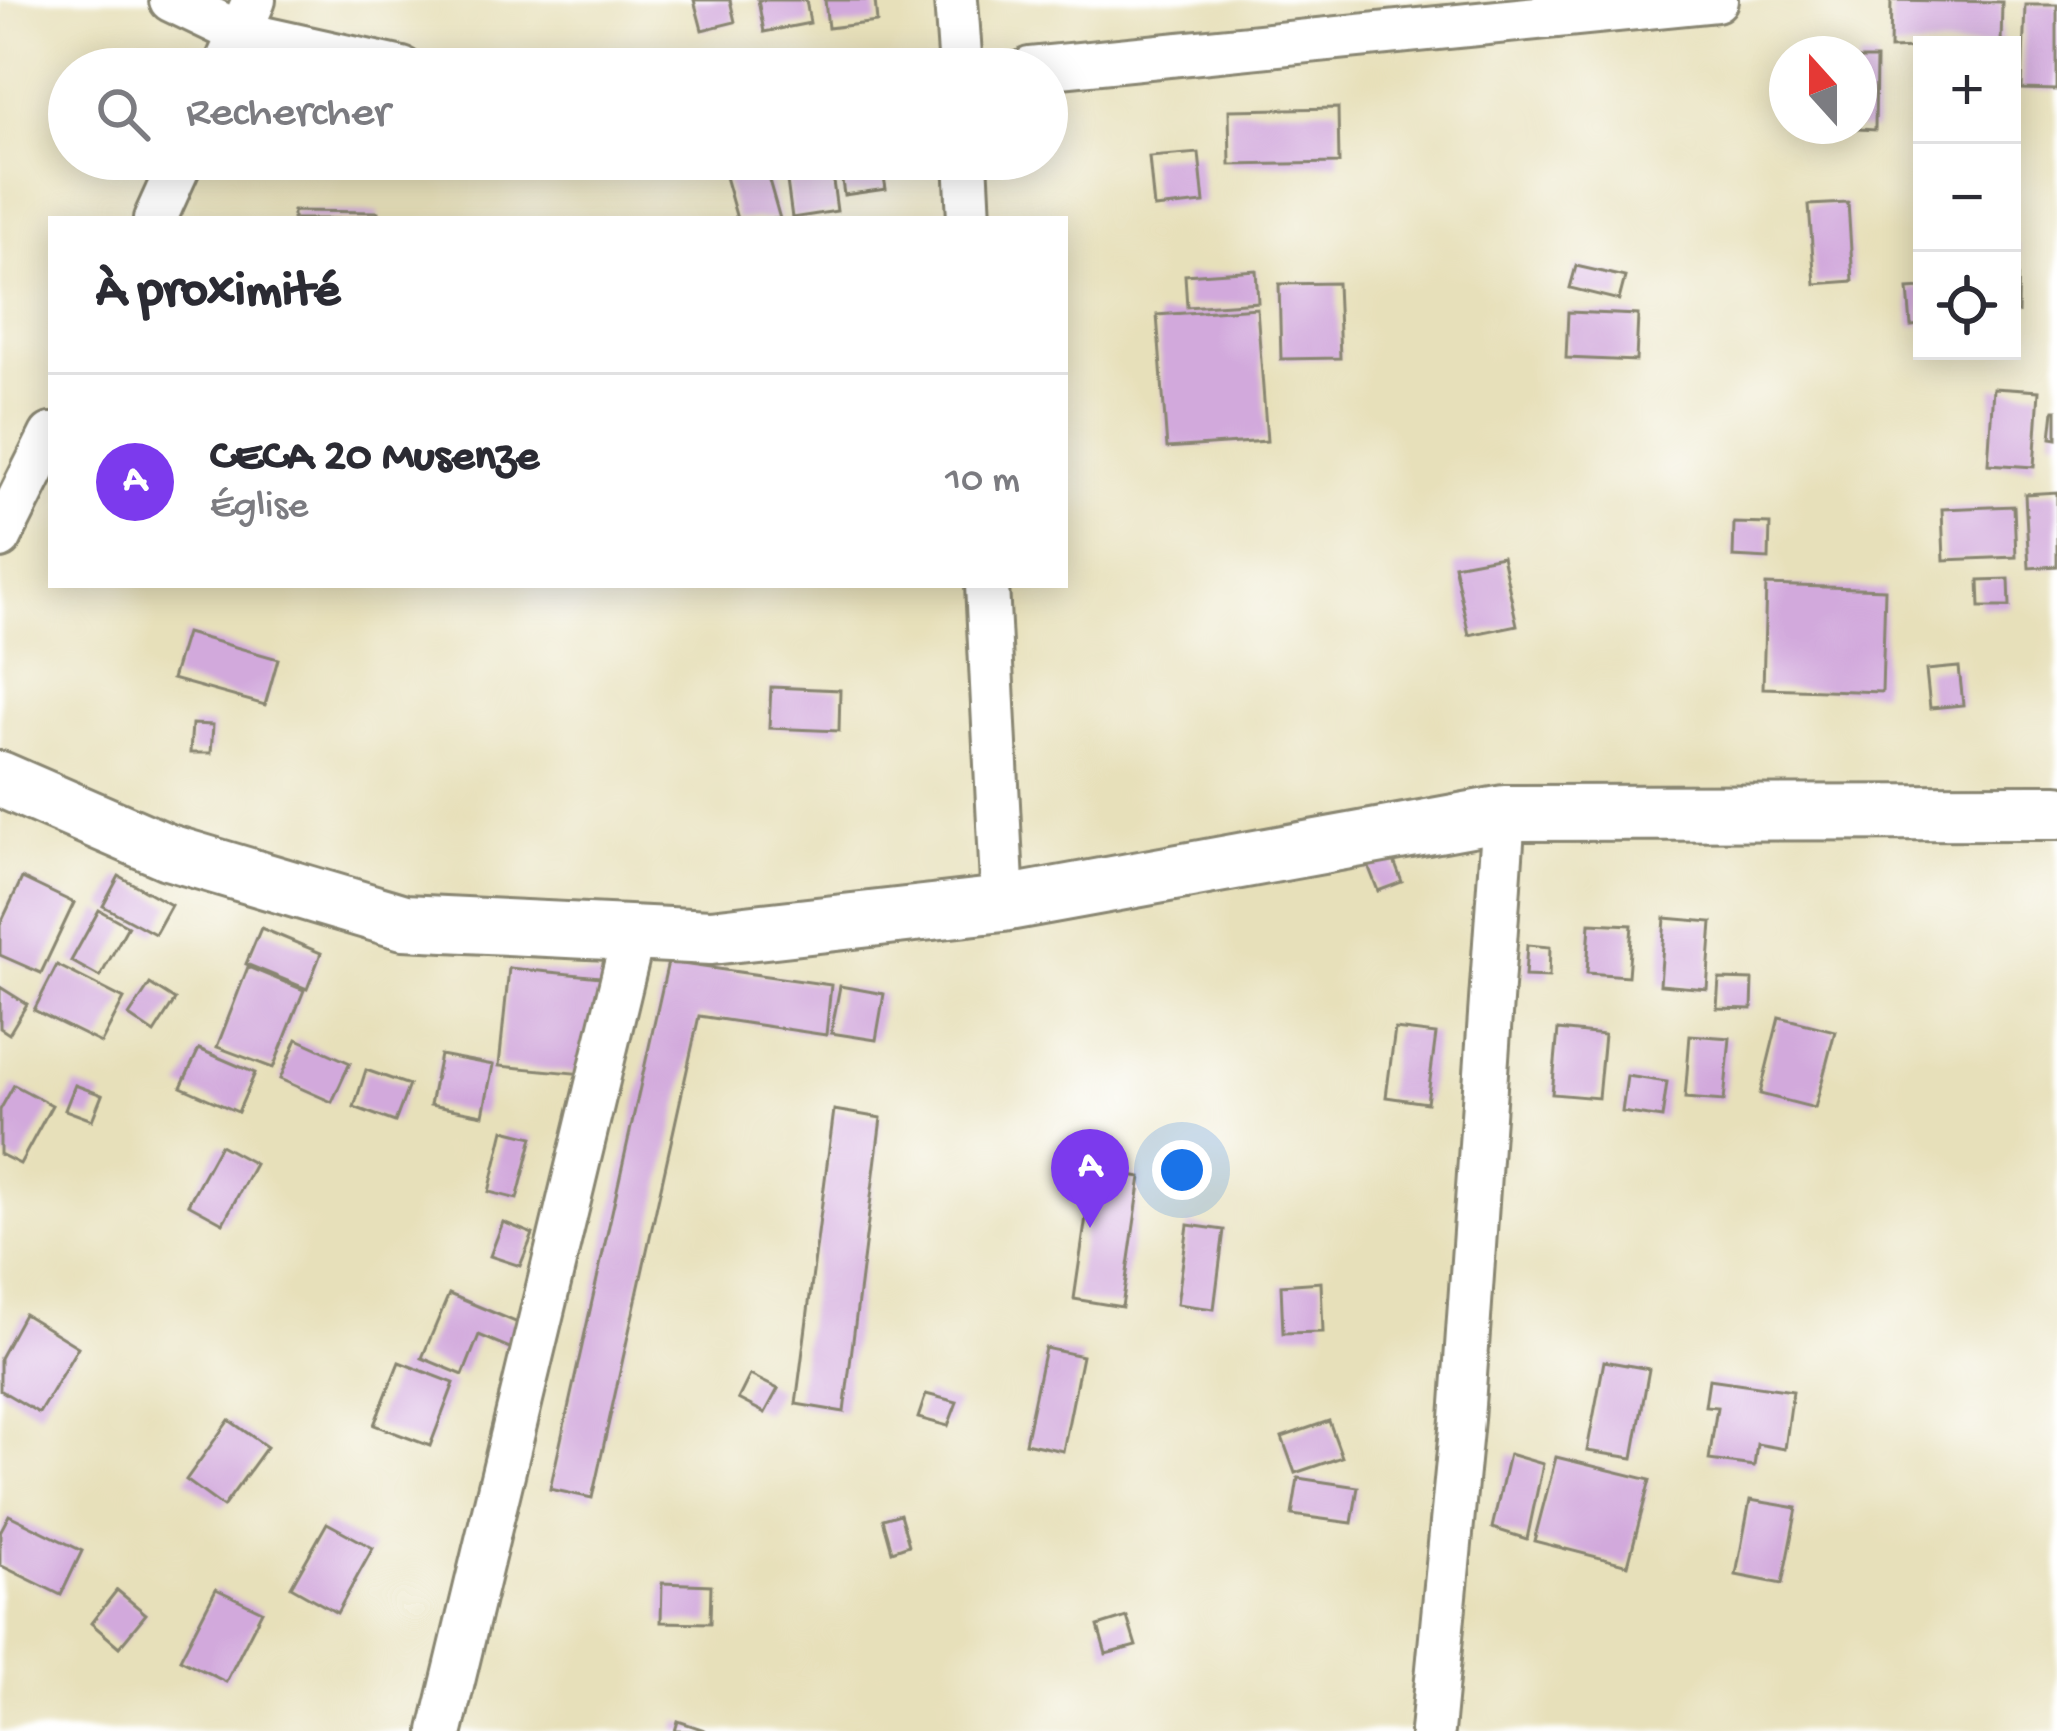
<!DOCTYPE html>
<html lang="fr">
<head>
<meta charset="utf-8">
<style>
  body { margin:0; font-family:"Gochi Hand",sans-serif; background:#f7f7f7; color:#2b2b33 }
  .controls { position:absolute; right:36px; top:36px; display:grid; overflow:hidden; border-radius:0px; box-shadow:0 6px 30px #0003 }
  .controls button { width:108px; height:108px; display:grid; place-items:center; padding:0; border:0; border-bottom:3px solid #e1e1e2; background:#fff; color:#2b2b33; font:60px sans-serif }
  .compass { position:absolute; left:1769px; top:36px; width:108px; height:108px; border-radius:50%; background:#fff; box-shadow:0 6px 30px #0003; rotate:339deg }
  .you { position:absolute; left:1182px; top:1170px; width:42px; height:42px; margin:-30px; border:9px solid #fff; border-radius:50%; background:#1a73e8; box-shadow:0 0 0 18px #1a73e833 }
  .badge { display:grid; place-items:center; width:78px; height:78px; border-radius:50%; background:#7c3aed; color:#fff; font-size:39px; font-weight:700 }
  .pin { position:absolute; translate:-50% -99px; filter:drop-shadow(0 3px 6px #0008) }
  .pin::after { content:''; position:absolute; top:63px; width:42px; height:36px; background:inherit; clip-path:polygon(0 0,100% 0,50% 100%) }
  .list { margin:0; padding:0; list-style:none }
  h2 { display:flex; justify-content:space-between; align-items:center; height:156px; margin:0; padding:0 48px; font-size:51px }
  h2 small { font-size:39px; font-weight:400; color:#7c7c81 }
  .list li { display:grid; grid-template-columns:78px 1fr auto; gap:36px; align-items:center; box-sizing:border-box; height:216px; padding:0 48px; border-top:3px solid #e1e1e2 }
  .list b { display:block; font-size:45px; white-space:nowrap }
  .list p { margin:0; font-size:39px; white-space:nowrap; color:#7c7c81 }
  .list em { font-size:39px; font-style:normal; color:#7c7c81 }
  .icon { flex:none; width:66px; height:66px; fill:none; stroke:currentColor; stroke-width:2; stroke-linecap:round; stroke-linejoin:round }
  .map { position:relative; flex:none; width:2057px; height:1731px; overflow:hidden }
  .search { position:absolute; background:#fff; box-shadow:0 6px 30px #0003; left:48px; top:48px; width:1020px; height:132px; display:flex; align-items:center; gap:30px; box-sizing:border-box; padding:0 42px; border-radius:66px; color:#7c7c81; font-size:45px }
  .panel { position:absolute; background:#fff; box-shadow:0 6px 30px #0003; left:48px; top:216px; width:1020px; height:372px; border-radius:0px }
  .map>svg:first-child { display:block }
  .building { fill:#d2a9dc }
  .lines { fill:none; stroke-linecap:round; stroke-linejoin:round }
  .minor-casing { stroke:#898672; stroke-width:48 }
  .tertiary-casing { stroke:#898672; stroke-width:60 }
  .minor { stroke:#fff; stroke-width:42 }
  .tertiary { stroke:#fff; stroke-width:54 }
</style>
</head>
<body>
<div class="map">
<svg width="2057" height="1731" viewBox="0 0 2057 1731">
  <rect width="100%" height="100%" fill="#fff"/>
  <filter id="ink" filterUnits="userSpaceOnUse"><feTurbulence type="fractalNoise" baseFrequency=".00833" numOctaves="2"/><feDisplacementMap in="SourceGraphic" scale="24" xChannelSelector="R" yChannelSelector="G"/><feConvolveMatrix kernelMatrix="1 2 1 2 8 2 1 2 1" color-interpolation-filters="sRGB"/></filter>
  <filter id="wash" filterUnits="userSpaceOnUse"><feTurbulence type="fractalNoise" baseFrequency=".004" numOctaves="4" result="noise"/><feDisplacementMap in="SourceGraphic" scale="48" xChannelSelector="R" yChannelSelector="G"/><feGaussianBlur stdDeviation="2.7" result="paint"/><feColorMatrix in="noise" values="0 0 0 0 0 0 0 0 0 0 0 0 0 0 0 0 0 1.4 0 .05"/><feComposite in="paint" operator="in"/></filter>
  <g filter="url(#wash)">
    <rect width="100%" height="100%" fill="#e7e0ba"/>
    <g id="blocks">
      <g class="building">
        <polygon points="694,0 730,0 735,22 702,30"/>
        <polygon points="758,0 806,0 810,23 764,32"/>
        <polygon points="825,0 875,0 877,22 828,28"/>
        <polygon points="1891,0 2002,2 2001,45 1890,49"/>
        <polygon points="2025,5 2057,5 2057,90 2022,89"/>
        <polygon points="1859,59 1876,59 1875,130 1859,129"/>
        <polygon points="1338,108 1339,163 1230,165 1229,110"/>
        <polygon points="1199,153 1204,203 1154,208 1149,157"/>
        <polygon points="720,159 763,159 780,219 737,219"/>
        <polygon points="784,159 830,159 837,211 792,218"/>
        <polygon points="839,159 881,159 886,189 844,195"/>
        <polygon points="1848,203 1853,281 1815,284 1809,205"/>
        <polygon points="293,211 378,212 378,219 293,219"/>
        <polygon points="2012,244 2019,244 2018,313 2012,313"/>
        <polygon points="1576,266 1625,277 1619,300 1570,288"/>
        <polygon points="1256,270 1258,302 1187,307 1185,275"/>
        <polygon points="1337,283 1340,358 1281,359 1279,284"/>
        <polygon points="1922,288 1922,325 1911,326 1908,289"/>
        <polygon points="1257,308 1267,441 1167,448 1157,315"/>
        <polygon points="1568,312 1638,315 1636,361 1566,358"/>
        <polygon points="1993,388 2039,391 2034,467 1988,464"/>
        <polygon points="2054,410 2057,410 2057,439 2051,438"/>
        <polygon points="2057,492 2057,566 2029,568 2025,494"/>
        <polygon points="2014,506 2016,557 1944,560 1942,509"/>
        <polygon points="1734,523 1770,524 1769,559 1733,557"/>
        <polygon points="1502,556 1517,625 1469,635 1454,565"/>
        <polygon points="2009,579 2010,607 1980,607 1979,580"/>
        <polygon points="1766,585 1885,589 1882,692 1763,688"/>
        <polygon points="186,633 278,659 265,705 172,679"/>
        <polygon points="1959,667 1963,705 1930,708 1926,670"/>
        <polygon points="771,687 840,690 839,731 769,728"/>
        <polygon points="192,724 213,725 211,753 190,753"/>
        <polygon points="1392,856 1402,882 1378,891 1368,865"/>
        <polygon points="119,876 171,905 155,934 103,906"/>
        <polygon points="22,878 74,903 41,973 0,955 0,925"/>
        <polygon points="99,910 128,926 100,977 71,961"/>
        <polygon points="1665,918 1712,922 1707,989 1660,985"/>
        <polygon points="1590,923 1632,925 1628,976 1587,973"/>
        <polygon points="261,928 321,953 307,989 246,964"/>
        <polygon points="1527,945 1550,947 1549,977 1525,976"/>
        <polygon points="668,962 831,985 826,1035 699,1016 592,1498 550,1489"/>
        <polygon points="57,965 124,999 101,1043 34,1010"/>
        <polygon points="248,967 304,990 273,1068 217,1047"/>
        <polygon points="509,968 611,978 594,1075 499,1066"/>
        <polygon points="1719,979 1753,980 1752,1009 1717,1008"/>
        <polygon points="150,984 175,1000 154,1033 129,1016"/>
        <polygon points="840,986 884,994 876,1040 831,1033"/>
        <polygon points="0,987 27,1004 9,1034 0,1028"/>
        <polygon points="1779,1017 1835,1031 1815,1108 1760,1094"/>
        <polygon points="1395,1029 1436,1034 1427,1103 1386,1097"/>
        <polygon points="1558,1030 1604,1035 1598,1098 1552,1094"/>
        <polygon points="1690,1035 1730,1038 1724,1101 1685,1098"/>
        <polygon points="297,1039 350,1063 332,1102 280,1079"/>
        <polygon points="199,1049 255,1073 238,1112 181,1087"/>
        <polygon points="440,1055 493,1065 483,1115 430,1105"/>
        <polygon points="366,1070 409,1085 395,1122 354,1107"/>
        <polygon points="1627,1076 1667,1082 1662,1118 1622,1112"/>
        <polygon points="14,1085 52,1105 20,1164 0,1154 0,1110"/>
        <polygon points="75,1085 102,1095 92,1120 65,1110"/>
        <polygon points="834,1110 881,1118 844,1412 796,1404"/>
        <polygon points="504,1130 533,1137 517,1199 489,1192"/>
        <polygon points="220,1145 255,1164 223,1223 188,1204"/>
        <polygon points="1093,1169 1141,1177 1122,1307 1074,1299"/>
        <polygon points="503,1222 533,1234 520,1266 490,1256"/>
        <polygon points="1188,1225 1224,1230 1214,1309 1177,1304"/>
        <polygon points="1321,1282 1323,1332 1283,1333 1281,1285"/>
        <polygon points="449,1294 523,1325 512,1349 479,1335 463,1375 422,1358"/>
        <polygon points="24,1314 78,1347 39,1413 0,1390 0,1358"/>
        <polygon points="1045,1348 1082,1356 1063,1451 1025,1443"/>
        <polygon points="1604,1361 1649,1369 1633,1458 1587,1451"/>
        <polygon points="399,1362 454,1383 430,1446 374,1425"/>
        <polygon points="750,1375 778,1389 765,1413 738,1399"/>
        <polygon points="1709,1379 1793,1391 1785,1449 1757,1444 1754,1466 1709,1460 1717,1407 1705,1406"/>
        <polygon points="926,1394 957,1402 948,1426 918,1418"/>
        <polygon points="229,1420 267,1447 223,1507 186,1480"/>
        <polygon points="1329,1421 1342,1457 1295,1473 1282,1437"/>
        <polygon points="1509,1454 1543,1464 1527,1539 1492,1528"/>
        <polygon points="1556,1457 1650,1480 1628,1565 1534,1541"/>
        <polygon points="1298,1478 1358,1487 1352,1523 1292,1515"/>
        <polygon points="1750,1500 1797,1508 1782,1584 1736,1575"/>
        <polygon points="900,1514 909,1545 892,1551 883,1519"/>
        <polygon points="9,1515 82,1551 61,1595 0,1565 0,1532"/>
        <polygon points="327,1523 373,1548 337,1613 291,1587"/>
        <polygon points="662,1583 711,1585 710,1623 661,1622"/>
        <polygon points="216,1589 262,1611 226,1682 180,1659"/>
        <polygon points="117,1590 146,1614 119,1647 91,1623"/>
        <polygon points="1127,1617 1136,1646 1106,1654 1098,1626"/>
        <polygon points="678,1721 705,1730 705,1731 675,1731"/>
      </g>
    </g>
  </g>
  <g filter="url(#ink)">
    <use href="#blocks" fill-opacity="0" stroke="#898672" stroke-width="3"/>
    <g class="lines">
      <defs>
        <g id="minor">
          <polyline points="171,0 240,33 402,69"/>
          <polyline points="956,0 961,69"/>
          <polyline points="224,69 254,0"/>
          <polyline points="1030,69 1716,0"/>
          <polyline points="966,159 969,219"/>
          <polyline points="155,219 182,159"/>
          <polyline points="0,537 51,435"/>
          <polyline points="987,585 1003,904"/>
          <polyline points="441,1731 633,935"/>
          <polyline points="1432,1731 1462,1419 1504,813"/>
        </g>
        <polyline id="tertiary" points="0,779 168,852 404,922 711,937 1003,904 1504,813 2057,812"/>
      </defs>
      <use href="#minor" class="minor-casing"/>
      <use href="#tertiary" class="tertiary-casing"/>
      <use href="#minor" class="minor"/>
      <use href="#tertiary" class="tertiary"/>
    </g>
  </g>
</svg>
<div class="controls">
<button>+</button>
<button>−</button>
<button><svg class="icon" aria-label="locate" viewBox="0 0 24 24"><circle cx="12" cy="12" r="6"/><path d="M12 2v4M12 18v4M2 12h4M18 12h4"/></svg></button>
</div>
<svg class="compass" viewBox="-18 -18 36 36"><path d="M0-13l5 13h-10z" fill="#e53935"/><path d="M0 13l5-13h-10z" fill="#7c7c81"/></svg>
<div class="you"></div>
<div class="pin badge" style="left:1090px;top:1228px">A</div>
<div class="search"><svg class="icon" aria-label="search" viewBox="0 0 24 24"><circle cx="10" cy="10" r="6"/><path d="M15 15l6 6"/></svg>Rechercher</div>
<section class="panel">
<h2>À proximité<small></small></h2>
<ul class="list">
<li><span class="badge">A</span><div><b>CECA 20 Musenze</b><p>Église</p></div><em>10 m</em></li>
</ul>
</section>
</div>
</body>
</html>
